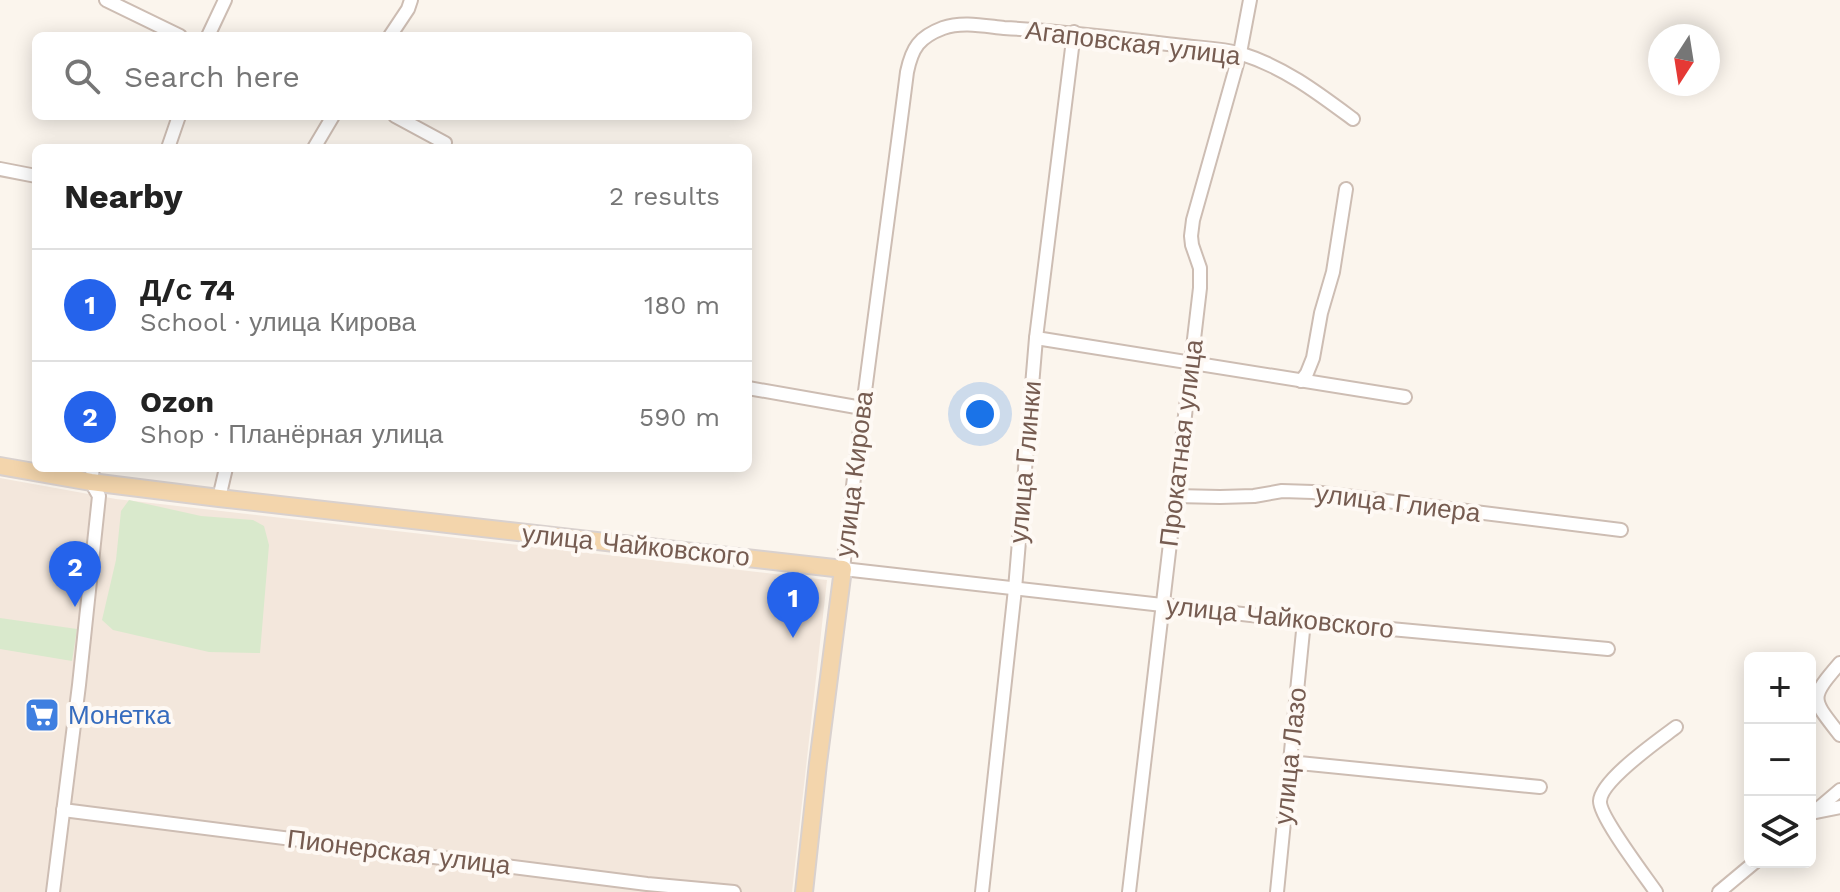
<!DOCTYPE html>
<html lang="en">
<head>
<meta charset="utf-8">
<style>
  body { margin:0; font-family:"Work Sans",sans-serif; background:#f6f6f6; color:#222 }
  .controls { position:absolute; right:24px; bottom:24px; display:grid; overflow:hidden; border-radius:12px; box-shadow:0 4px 20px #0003 }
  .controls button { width:72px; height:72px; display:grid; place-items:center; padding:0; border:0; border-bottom:2px solid #e0e0e0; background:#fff; color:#222; font:40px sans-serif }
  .compass { position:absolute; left:1648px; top:24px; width:72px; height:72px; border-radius:50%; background:#fff; box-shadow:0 4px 20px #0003; rotate:192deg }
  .you { position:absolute; left:980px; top:414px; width:28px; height:28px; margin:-20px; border:6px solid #fff; border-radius:50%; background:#1a73e8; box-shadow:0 0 0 12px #1a73e833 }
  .badge { display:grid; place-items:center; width:52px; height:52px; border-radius:50%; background:#2563eb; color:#fff; font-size:26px; font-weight:700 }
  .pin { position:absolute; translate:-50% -66px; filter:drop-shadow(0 2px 4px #0008) }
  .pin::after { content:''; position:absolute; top:42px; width:28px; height:24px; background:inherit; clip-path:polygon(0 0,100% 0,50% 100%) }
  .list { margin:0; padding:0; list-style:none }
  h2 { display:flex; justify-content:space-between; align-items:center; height:104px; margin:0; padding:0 32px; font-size:34px }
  h2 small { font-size:26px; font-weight:400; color:#767676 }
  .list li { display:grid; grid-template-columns:52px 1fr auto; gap:24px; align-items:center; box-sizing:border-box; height:112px; padding:0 32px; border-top:2px solid #e0e0e0 }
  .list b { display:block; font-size:30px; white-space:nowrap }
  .list p { margin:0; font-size:26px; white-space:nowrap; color:#767676 }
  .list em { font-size:26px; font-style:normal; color:#767676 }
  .icon { flex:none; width:44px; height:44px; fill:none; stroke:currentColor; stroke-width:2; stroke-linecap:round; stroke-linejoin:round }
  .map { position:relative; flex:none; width:1840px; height:892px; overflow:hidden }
  .search { position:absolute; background:#fff; box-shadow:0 4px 20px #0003; left:32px; top:32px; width:720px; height:88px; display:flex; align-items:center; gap:20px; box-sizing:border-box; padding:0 28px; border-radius:12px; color:#767676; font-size:30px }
  .panel { position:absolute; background:#fff; box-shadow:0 4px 20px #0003; left:32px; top:144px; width:720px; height:328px; border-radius:12px }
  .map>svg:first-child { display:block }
  .residential { fill:#f3e7dc }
  .green { fill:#d9e9cc }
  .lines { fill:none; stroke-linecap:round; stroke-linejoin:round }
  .minor-casing { stroke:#cdbdb3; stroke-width:16 }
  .major-casing { stroke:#d9d1ce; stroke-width:20 }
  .minor { stroke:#fff; stroke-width:12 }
  .major { stroke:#f3d5ac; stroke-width:16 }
  .labels { text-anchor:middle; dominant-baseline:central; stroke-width:8; stroke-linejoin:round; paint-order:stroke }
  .street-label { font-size:26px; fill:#765c51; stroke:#fef9f4 }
  .shop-label { font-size:26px; fill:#366cbe; stroke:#fef9f4; text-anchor:start }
</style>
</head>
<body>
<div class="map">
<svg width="1840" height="892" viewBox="0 0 1840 892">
  <rect width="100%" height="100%" fill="#fbf5ed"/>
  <polygon class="residential" points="0,478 116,499 827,580 792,892 0,892"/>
  <g class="green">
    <polygon points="129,500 201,516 253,520 264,526 269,545 260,653 209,652 113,630 102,620 116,560 121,511"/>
    <polygon points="0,618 77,629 72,661 0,649"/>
  </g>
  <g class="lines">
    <defs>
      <g id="minor">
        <polyline points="106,0 180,36"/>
        <polyline points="208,36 225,0"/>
        <polyline points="390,36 408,9 411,0"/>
        <polyline points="395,116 445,143 444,148"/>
        <path d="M1353,119C1318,93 1284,67 1242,54C1221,48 1197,48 1175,45C1118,38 1062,31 1004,28C985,26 962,21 943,28C919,37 912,48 907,72C886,238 862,403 843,569L1304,621L1608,649"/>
        <polyline points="168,148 179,116"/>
        <polyline points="314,148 333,116"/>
        <polyline points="0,169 36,176"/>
        <polyline points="1036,338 1405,397"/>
        <polyline points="1301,381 1307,373 1313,358 1321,313 1333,272 1346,189"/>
        <polyline points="748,388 862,408"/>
        <polyline points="1175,496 1220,497 1254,496 1282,491 1313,492 1621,530"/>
        <polyline points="219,498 226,468"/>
        <path d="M1840,663C1809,699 1811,698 1840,735"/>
        <polyline points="1289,762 1540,787"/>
        <polyline points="63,810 647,884 734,892"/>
        <polyline points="1814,812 1840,790"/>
        <polyline points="1816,812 1840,807"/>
        <polyline points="53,892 79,685 99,496 91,482 93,468"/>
        <polyline points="982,892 1015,589 1036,338 1074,32"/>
        <polyline points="1129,892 1200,288 1200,268 1192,245 1191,236 1193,220 1240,53 1250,0"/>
        <polyline points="1277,892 1304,621"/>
        <path d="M1656,892C1645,876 1599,816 1600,801C1601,780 1659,740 1676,727"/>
        <polyline points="1719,892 1755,862"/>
      </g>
      <polyline id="major" points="0,466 91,482 219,498 843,569 818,763 804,892"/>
    </defs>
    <use href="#minor" class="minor-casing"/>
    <use href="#major" class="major-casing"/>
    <use href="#minor" class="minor"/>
    <use href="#major" class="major"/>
  </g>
  <defs>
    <symbol id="supermarket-square" viewBox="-11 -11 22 22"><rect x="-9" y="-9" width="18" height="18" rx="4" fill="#3f7fe0" stroke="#fef9f4"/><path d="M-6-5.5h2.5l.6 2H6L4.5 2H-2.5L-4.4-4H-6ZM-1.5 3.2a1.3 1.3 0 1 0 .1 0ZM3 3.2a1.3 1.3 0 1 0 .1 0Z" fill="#fff"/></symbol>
  </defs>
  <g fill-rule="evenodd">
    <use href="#supermarket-square" x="22" y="695" width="40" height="40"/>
  </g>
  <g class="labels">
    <g class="street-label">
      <text transform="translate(1133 43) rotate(7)">Агаповская улица</text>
      <text transform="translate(1181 443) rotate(-83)">Прокатная улица</text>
      <text transform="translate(1025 462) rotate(-85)">улица Глинки</text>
      <text transform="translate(854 474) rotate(-83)">улица Кирова</text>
      <text transform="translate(1398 503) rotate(7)">улица Глиера</text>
      <text transform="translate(636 545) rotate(6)">улица Чайковского</text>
      <text transform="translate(1280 617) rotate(6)">улица Чайковского</text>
      <text transform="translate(1290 756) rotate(-84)">улица Лазо</text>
      <text transform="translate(399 852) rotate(7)">Пионерская улица</text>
    </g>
    <g class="shop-label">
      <text x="68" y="715">Монетка</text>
    </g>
  </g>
</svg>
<div class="controls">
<button>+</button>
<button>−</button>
<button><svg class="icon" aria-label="layers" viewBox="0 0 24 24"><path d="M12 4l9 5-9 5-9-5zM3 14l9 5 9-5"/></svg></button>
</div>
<svg class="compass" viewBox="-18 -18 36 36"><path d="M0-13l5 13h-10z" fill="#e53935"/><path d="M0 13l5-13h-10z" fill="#767676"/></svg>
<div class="you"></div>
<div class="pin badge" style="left:793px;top:638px">1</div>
<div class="pin badge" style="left:75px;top:607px">2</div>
<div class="search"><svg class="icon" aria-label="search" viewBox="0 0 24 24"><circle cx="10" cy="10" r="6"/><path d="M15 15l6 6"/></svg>Search here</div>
<section class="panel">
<h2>Nearby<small>2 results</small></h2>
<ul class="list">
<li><span class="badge">1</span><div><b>Д/с 74</b><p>School · улица Кирова</p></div><em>180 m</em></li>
<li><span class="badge">2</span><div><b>Ozon</b><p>Shop · Планёрная улица</p></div><em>590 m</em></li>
</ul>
</section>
</div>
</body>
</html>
